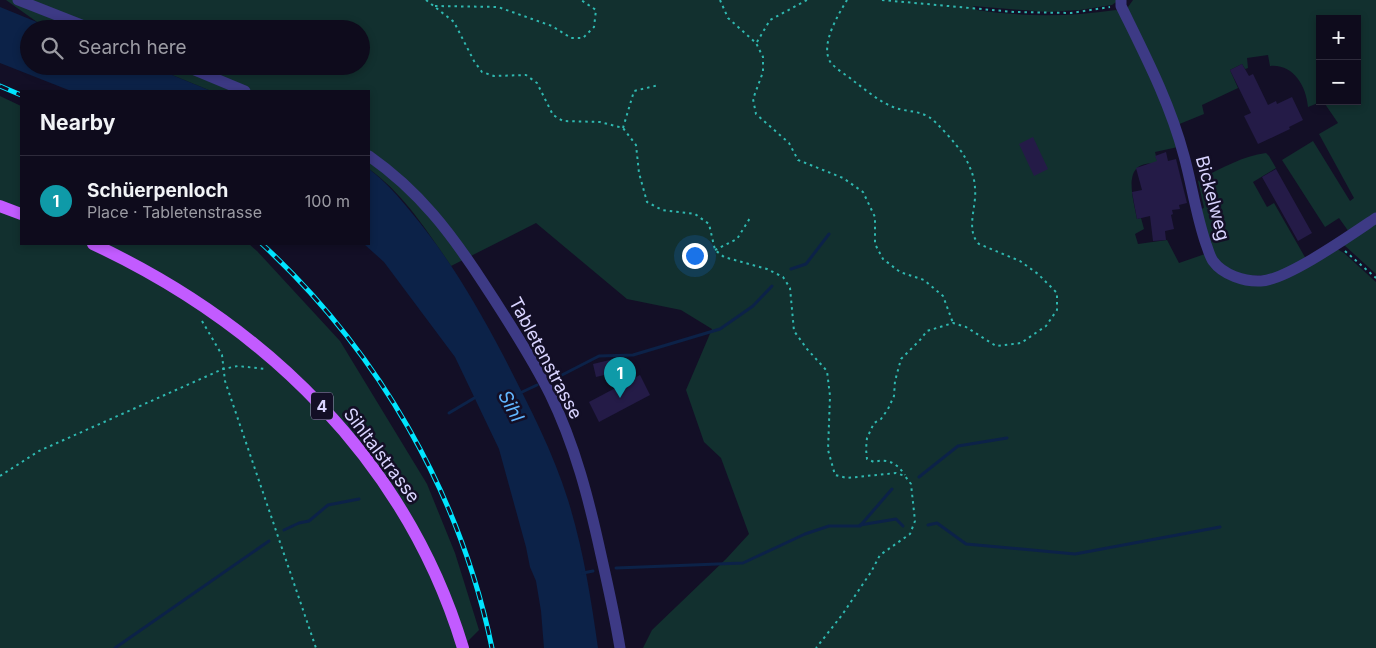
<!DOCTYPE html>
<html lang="en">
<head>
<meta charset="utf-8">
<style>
  body { margin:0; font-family:Inter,sans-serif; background:#1c1929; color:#f1f3f6 }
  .controls { position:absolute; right:15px; top:15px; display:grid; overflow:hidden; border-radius:0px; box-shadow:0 2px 8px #0003 }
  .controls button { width:45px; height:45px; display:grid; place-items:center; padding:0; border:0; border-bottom:1px solid #2e2b3b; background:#0e0b1c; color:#f1f3f6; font:25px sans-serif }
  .you { position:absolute; left:694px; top:255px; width:18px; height:18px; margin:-12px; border:4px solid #fff; border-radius:50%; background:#1a73e8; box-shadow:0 0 0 8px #1a73e833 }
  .badge { display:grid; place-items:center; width:32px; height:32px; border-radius:50%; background:#00e5ff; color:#fff; font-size:16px; font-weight:700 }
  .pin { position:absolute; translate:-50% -41px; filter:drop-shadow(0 1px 2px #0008) }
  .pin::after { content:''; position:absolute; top:26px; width:18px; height:15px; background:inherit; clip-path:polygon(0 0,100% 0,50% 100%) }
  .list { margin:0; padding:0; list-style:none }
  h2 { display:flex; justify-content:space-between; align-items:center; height:65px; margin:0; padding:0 20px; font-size:21px }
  h2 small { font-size:16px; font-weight:400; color:#9b9ba3 }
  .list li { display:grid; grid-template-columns:32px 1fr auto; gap:15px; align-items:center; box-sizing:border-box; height:90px; padding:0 20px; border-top:1px solid #2e2b3b }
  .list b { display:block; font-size:19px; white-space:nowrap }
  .list p { margin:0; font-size:16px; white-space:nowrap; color:#9b9ba3 }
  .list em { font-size:16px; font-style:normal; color:#9b9ba3 }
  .icon { flex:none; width:28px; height:28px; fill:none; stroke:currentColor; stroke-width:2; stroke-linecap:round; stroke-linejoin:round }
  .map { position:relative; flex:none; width:1376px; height:648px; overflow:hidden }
  .search { position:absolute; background:#0e0b1c; box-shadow:0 2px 8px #0003; left:20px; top:20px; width:350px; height:55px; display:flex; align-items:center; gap:12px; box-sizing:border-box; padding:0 18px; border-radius:28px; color:#9b9ba3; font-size:19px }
  .panel { position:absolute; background:#0e0b1c; box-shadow:0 2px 8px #0003; left:20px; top:90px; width:350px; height:155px; border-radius:0px }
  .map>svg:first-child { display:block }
  .green { fill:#12302f; fill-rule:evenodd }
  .water { fill:#0c2248 }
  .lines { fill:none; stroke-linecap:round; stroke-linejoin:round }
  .stream { stroke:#0c2248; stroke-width:3 }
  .building { fill:#241b47 }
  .path { stroke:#2fb8b0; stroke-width:2; stroke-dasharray:2.5 4; stroke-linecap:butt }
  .minor { stroke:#3d3a85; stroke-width:11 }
  .major { stroke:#c25bff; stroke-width:12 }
  .rail-casing { stroke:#00e5ff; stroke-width:5 }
  .rail { stroke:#130f26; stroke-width:3; stroke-dasharray:9; stroke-linecap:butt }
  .labels { text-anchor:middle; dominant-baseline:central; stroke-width:5; stroke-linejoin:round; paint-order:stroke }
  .shield { fill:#130f26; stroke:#9e99be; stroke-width:1 }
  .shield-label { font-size:16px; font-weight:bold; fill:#d9d4ff }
  .street-label { font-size:18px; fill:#d9d4ff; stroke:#130f26 }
  .water-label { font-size:19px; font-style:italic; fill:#62b6ff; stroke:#130f26 }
</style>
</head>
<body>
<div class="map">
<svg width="1376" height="648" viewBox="0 0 1376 648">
  <rect width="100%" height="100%" fill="#130f26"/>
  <g class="green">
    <path d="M6,0H1119L1112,5L1080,10L1047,12L973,6L977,10C1025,17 1067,17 1116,10L1120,12L1162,97L1178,147L1155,152L1158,164C1120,158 1133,197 1137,219L1141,218L1144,229L1135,234L1138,244L1167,240L1179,263L1205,254L1210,263L1261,283L1337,249L1344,253L1376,282V648H643L652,630L726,559L749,534L721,458L704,442L686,390L712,329L681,310L627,299L536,223L451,266C428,232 403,193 369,169V91H211L150,66H361V29H54L37,22Z"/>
    <path d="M1133,0H1376V214L1349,232L1339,218L1325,227L1282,160L1313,141L1350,201L1354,198L1319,134L1338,123L1323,101L1308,107C1306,85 1293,64 1270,66L1268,55L1247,58L1248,68L1245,69L1242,64L1230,70L1238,88L1202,105L1204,114L1177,125L1128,14V7ZM1320,19H1357V101H1320Z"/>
    <polygon points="0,96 21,106 21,244 249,244 257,251 340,341 427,484 455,553 479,630 461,648 0,648"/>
    <path d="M1266,153L1269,156L1276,168L1253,182L1267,207L1274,203L1306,259L1274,275L1242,276L1216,261L1198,210L1204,208L1198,181L1202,178C1222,168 1243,156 1266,153Z"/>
    <polygon points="1376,221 1376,274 1343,244"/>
  </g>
  <g class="water">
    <polygon points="0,7 54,29 29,29 29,66 150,66 211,91 71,91 0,63"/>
    <path d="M369,169C385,181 398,196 411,212C448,256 476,304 503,355C527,402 552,449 568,500C583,548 591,598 598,648H544L541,611L536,581L530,567L526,547L499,449L455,357L384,262L364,244H369Z"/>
  </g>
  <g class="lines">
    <g class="stream">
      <polyline points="791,269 806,264 829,234"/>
      <polyline points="560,376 599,356 633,355 720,329 753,306 772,286"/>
      <polyline points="520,393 537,385"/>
      <polyline points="449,413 476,397"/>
      <polyline points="919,477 958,446 1007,438"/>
      <polyline points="860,525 896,519 903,526"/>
      <polyline points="928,525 937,523 966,544 1075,554 1220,527"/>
      <polyline points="284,530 299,523 309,521 328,505 359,499"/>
      <polyline points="616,568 743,563 805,534 829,526 860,526 892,489"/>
      <polyline points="583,573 593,571"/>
      <polyline points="115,648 269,541"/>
    </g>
  </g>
  <g class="building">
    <polygon points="1242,64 1249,76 1253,74 1268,105 1276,101 1277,104 1292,97 1303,120 1289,127 1290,129 1258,144 1244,116 1251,113 1230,70"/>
    <polygon points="1033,137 1048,169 1034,176 1019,144"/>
    <polygon points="1166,152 1168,161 1176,159 1187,203 1179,205 1180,209 1172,210 1173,214 1171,215 1174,229 1165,231 1166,240 1153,241 1150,216 1137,219 1132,192 1142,190 1136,168 1157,161 1155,156"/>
    <polygon points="1276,169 1312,233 1298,241 1262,177"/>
    <polygon points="614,359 617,372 596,377 593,364"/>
    <polygon points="640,375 650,395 599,422 589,402"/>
  </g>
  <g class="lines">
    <g class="path">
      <polyline points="426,0 454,22 474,61 482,72 494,76 526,75 537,83 553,115 563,121 600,122 623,128 636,145 639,173 647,202 662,210 695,214 709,224 715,250 724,257 767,269 783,277 790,288 794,331 807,349 827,371 830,396 828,450 835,475 847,478 896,473 905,476 911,484 915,521 910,534 880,555 871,572 842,615 816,648"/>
      <polyline points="720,0 728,18 756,43 763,57 763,72 753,99 756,114 789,143 798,160 843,178 863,192 875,217 875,244 883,259 900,272 924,280 943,296 953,323"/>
      <path d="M847,0C838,15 819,46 831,63C837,70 848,76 855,82C867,91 880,102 893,107C905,112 917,110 929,117C937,122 957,145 963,154C969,164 975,177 975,189C977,206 965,230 979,244L1020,261L1038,274L1057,293V310L1046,326L1021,343L996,346L966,327L953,323L927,331L920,340L901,359L895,381L894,396L888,409L881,419L874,423L867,438L866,449L867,459L874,462C887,458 897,463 905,475"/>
      <polyline points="882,0 1014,12 1071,13 1110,7"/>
      <polyline points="435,6 498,7 552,26 571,38 583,38 594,27 596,10 581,0"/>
      <polyline points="757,42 770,20 807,0"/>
      <polyline points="623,128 634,91 659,85"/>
      <polyline points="715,250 737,239 750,218"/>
      <polyline points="1345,251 1376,278"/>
      <polyline points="202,321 222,355 225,381 316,648"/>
      <polyline points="0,476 39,451 223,369 238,366 265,369"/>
    </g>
    <g class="minor">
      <polyline points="18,0 92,29"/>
      <path d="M1121,0V6C1145,55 1170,103 1184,156C1192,185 1196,215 1206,244C1208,249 1210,257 1213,261C1223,275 1245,282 1261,281C1287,280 1352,234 1376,218"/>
      <polyline points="185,66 245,91"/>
      <path d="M369,156C419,191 451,233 484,284C507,319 531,356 550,394C575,445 589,500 601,555C608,586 615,617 620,648"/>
    </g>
    <g class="major">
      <polyline points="0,206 21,214"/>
      <path d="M93,244C266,325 407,462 463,648"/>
    </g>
    <defs>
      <g id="rail">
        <polyline points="0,86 21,95"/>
        <path d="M262,244C378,351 460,493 492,648"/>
      </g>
    </defs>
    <use href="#rail" class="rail-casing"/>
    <use href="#rail" class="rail"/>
  </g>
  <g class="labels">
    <rect class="shield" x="311" y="392.5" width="22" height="27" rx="4"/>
    <g class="shield-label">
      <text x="322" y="406">4</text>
    </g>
    <g class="street-label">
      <text transform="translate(1213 198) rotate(75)">Bickelweg</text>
      <text transform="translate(546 358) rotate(62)">Tabletenstrasse</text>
      <text transform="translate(382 455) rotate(53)">Sihltalstrasse</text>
    </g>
    <g class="water-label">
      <text transform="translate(511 406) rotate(62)">Sihl</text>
    </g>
  </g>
</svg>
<div class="controls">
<button>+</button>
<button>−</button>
</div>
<div class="you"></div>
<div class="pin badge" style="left:620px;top:398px;background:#0f9aa8">1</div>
<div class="search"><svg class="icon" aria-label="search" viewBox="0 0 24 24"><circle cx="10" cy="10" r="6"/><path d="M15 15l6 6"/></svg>Search here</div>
<section class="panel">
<h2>Nearby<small></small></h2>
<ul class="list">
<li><span class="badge" style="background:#0f9aa8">1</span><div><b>Schüerpenloch</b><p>Place · Tabletenstrasse</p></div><em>100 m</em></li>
</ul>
</section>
</div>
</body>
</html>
